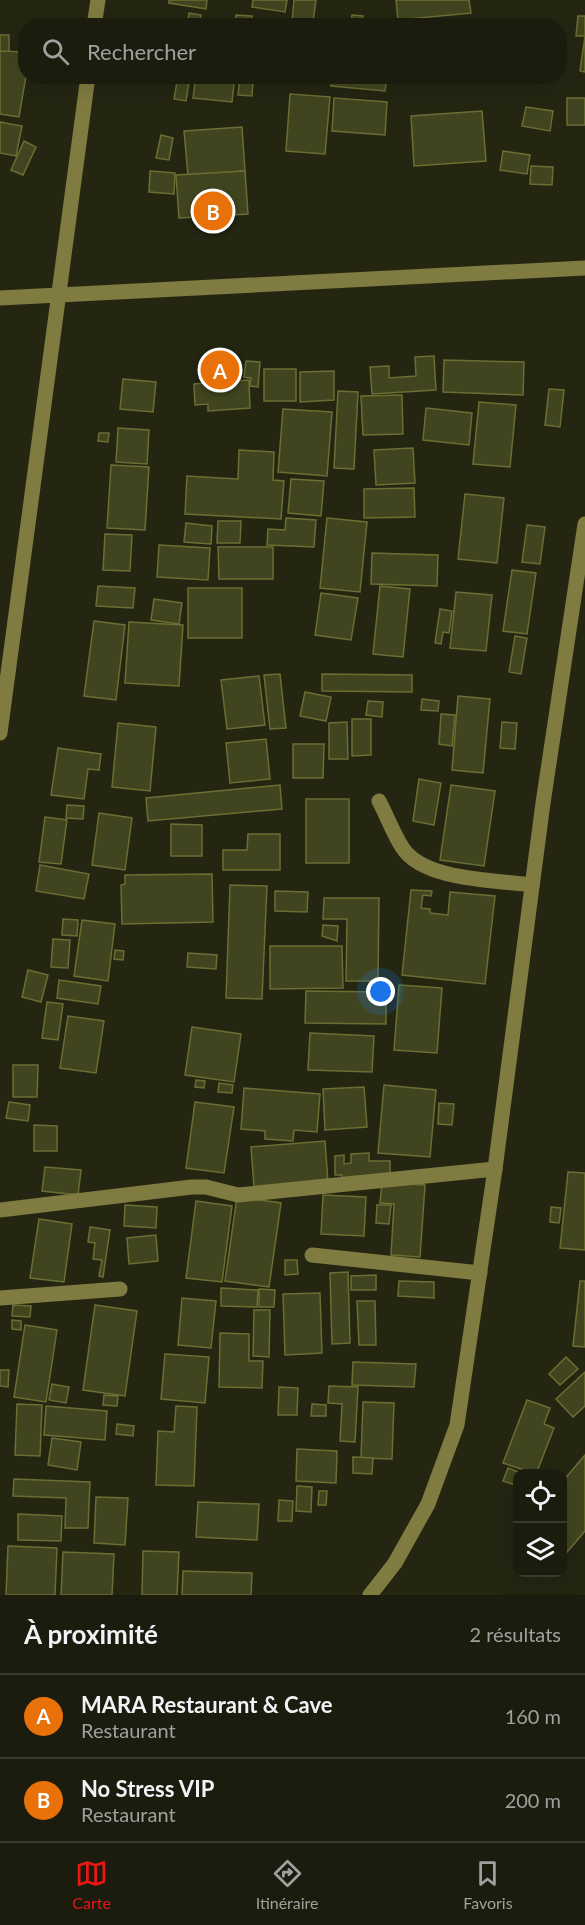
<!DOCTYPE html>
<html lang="fr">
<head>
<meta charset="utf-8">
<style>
  body { margin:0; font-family:Lato,sans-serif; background:#242517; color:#f1f3f6 }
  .controls { position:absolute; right:18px; bottom:18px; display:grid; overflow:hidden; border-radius:12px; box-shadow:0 6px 24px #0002 }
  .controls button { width:54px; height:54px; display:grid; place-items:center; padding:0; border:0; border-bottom:2px solid #393a2e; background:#1b1c0e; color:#f1f3f6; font:30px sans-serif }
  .you { position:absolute; left:381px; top:992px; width:21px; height:21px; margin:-15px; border:4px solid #fff; border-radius:50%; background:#1a73e8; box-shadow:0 0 0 9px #1a73e833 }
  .badge { display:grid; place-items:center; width:39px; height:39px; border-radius:50%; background:#ea1717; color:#fff; font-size:20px; font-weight:700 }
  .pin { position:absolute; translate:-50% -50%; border:3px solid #fff; box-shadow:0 2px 6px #0006 }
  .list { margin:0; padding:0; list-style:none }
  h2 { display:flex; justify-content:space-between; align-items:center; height:78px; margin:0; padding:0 24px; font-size:26px }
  h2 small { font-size:20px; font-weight:400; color:#a0a19e }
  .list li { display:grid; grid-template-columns:39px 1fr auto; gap:18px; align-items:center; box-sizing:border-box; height:84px; padding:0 24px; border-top:2px solid #393a2e }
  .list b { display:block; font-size:22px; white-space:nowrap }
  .list p { margin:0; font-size:20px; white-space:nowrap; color:#a0a19e }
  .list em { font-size:20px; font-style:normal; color:#a0a19e }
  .icon { flex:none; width:33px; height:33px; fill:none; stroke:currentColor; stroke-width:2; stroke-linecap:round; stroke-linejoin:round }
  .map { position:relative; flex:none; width:585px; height:1595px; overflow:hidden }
  .search { position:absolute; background:#1b1c0e; box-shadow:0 6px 24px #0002; left:18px; right:18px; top:18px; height:66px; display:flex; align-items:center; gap:15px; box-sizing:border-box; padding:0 21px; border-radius:24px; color:#a0a19e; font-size:22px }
  .sheet { height:246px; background:#1b1c0e }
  nav { display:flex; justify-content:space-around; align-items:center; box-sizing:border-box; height:84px; border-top:2px solid #393a2e; background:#1b1c0e; font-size:16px; color:#a0a19e }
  nav a { display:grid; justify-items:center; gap:3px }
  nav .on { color:#ea1717 }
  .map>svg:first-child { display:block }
  .building { fill:#41451f; stroke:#696f33; stroke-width:1.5 }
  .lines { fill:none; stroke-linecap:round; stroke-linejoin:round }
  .minor { stroke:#807c41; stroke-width:15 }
</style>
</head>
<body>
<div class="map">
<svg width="585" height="1595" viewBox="0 0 585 1595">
  <rect width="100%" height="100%" fill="#242612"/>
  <g class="building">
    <polygon points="169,0 207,0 206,9 169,3"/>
    <polygon points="253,0 287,0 285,12 252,7"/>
    <polygon points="294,0 316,0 313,22 292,21"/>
    <polygon points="396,0 469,0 471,13 398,20"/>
    <polygon points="189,13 201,15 199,26 187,26"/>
    <polygon points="236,15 252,16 252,21 247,21 247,26 235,26"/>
    <polygon points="352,15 363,16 362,25 351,24"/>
    <polygon points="578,16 585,16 585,36 576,36"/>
    <polygon points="21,33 26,33 26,52 19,52"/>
    <polygon points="0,35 9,35 9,52 0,51"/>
    <polygon points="585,36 585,72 580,71"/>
    <polygon points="0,51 26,52 26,76 19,117 0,114"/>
    <polygon points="178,76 190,76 186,101 174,99"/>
    <polygon points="196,76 235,76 232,102 193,98"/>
    <polygon points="240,76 261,76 260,82 253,82 252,96 238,95"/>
    <polygon points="308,76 326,76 325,83 307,82"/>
    <polygon points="332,76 387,76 385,91 331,86"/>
    <polygon points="290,94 330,97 325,154 286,151"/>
    <polygon points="334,98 387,102 385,135 332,131"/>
    <rect x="567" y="98" width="18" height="27"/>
    <polygon points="526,107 553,111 550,131 522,126"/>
    <polygon points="482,111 486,161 414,166 411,116"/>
    <polygon points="0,122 22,126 16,156 0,153"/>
    <polygon points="242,127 245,171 188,175 184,131"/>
    <polygon points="161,135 173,138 169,160 156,158"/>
    <polygon points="24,141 36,147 23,175 11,170"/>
    <polygon points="503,151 530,155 527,174 500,170"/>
    <polygon points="531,166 553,167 552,185 530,184"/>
    <polygon points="150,171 175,173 174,194 149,192"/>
    <polygon points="245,171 248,214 179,218 176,175"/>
    <polygon points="434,356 436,390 372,394 370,367 389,366 389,378 416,376 415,357"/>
    <polygon points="444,360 524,362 523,395 443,392"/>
    <polygon points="246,361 260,362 258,387 250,386 251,378 244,377"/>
    <rect x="264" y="369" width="32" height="32"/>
    <polygon points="334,371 334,400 300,402 300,372"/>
    <polygon points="123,379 156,382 153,412 120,409"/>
    <polygon points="249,380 250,408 208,411 208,404 195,405 194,384"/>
    <polygon points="549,389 564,390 560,427 545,425"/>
    <polygon points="338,391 358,392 354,469 334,468"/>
    <polygon points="402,395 403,434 363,435 361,396"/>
    <polygon points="479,402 516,405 510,467 473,464"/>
    <polygon points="426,408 472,413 469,445 423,440"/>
    <polygon points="283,409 332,412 327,476 278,472"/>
    <polygon points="118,428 149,430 147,464 116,462"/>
    <polygon points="99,433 109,433 108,442 98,441"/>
    <polygon points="413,448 415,483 376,485 374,450"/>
    <polygon points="239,450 274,452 273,480 284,481 281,519 185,514 187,476 238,479"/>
    <polygon points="111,465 149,467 145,530 107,528"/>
    <polygon points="291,479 324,481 321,516 288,513"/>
    <polygon points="414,488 415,517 364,518 364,489"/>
    <polygon points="465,494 504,498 497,563 458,559"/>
    <polygon points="286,518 316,520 314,547 267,545 268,529 285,530"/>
    <polygon points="327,518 367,522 360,592 320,588"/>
    <polygon points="218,521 241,521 240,543 217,543"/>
    <polygon points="186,523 212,526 211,544 184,542"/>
    <polygon points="527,525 545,527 540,564 522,562"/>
    <polygon points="105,534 132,535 130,571 103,570"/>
    <polygon points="159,545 210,548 208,580 157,577"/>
    <polygon points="218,547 273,547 273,579 219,579"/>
    <polygon points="372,553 438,555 437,586 371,584"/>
    <polygon points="512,570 536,573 527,634 503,631"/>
    <polygon points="98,586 135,588 133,608 96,606"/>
    <polygon points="380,586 410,589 403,657 373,654"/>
    <rect x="188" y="588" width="54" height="50"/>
    <polygon points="456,592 492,595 486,651 450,648"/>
    <polygon points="321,593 358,598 351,640 315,635"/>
    <polygon points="154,599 182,603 179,624 151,620"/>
    <polygon points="440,609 452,611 449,633 443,632 441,644 435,643"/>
    <polygon points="94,621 125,625 116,700 84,696"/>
    <polygon points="129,622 183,625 179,686 125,683"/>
    <polygon points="515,636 527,638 521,674 509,672"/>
    <polygon points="280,674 286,728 270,729 264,675"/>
    <polygon points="322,674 412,675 412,692 322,691"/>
    <polygon points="259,676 265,725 227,729 221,680"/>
    <polygon points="305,692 331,697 326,721 300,716"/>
    <polygon points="458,696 490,699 483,773 452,770"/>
    <polygon points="422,699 439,701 438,711 421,710"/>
    <polygon points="368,701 383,702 382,717 366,715"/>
    <polygon points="441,714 455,715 452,746 439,744"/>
    <polygon points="352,719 371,719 371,755 352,756"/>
    <polygon points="347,722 348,759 329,759 329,723"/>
    <polygon points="502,722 517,723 515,749 500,748"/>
    <polygon points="118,723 156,727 150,791 112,787"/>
    <polygon points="266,739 270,779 230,783 226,743"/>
    <polygon points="293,744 324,744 323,778 293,778"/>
    <polygon points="58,748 101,754 99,770 88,769 84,799 51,795"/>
    <polygon points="419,779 441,783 434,825 413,821"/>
    <polygon points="280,785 282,809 148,821 146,798"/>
    <polygon points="451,785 495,791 484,866 440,860"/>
    <rect x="306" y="799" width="43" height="64"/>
    <polygon points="67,805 84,806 83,819 66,818"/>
    <polygon points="99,813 132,818 125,870 92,865"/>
    <polygon points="45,817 67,820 61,864 39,862"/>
    <polygon points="171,824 202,825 202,856 171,856"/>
    <polygon points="248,834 280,834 280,870 223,870 223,850 247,850"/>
    <polygon points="40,865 89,874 84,899 36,891"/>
    <polygon points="212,874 213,922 122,924 121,885 125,884 125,875"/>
    <polygon points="230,885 267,886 262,999 226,998"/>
    <polygon points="411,890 432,891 431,896 423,895 421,908 430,909 430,913 448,915 450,892 495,896 485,984 402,975"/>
    <polygon points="275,891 308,892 307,912 275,911"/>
    <polygon points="324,898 379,898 378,981 346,981 347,919 323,919"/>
    <polygon points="63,919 78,920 77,936 62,935"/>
    <polygon points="82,920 115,924 108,981 74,976"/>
    <polygon points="323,925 338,926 337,941 322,936"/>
    <polygon points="53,939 70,940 68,968 51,967"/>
    <polygon points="270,946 342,946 343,988 270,989"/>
    <polygon points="115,950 124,951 123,960 114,959"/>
    <polygon points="188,953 217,955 216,969 187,967"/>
    <polygon points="28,970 48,975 41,1002 22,997"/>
    <polygon points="59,980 101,986 98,1004 57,998"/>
    <polygon points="399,985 442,988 437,1053 394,1050"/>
    <polygon points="306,991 386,992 386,1024 305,1023"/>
    <polygon points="47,1002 63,1004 58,1040 42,1038"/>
    <polygon points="68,1016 104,1021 96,1073 60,1068"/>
    <polygon points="192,1027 241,1034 234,1082 185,1075"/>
    <polygon points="310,1033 374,1036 372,1072 308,1070"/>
    <polygon points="13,1065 38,1065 37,1097 13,1097"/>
    <polygon points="196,1080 205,1081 204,1088 195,1087"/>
    <polygon points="219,1083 233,1085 232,1093 218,1092"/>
    <polygon points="384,1085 436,1090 430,1157 378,1153"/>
    <polygon points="364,1087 367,1127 325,1130 323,1089"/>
    <polygon points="244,1088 320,1094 317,1132 294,1130 293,1141 265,1139 265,1131 241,1129"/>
    <polygon points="9,1102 30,1105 28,1121 6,1118"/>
    <polygon points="195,1102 234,1107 224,1173 186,1168"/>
    <polygon points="439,1103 454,1104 452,1125 438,1124"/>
    <polygon points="34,1125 57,1126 57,1151 34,1151"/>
    <polygon points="325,1141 328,1182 254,1187 251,1147"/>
    <polygon points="369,1153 369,1161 390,1161 390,1177 342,1179 342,1175 335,1175 335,1156 344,1155 344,1164 351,1163 351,1154"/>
    <polygon points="45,1167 81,1170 78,1195 42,1191"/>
    <polygon points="568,1172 585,1173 585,1250 560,1248"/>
    <polygon points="382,1182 425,1185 420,1257 391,1255 394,1204 380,1203"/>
    <polygon points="323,1195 366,1197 364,1236 321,1234"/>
    <polygon points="237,1197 281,1203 269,1287 225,1281"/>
    <polygon points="196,1201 232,1206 222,1282 186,1278"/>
    <polygon points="125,1205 157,1207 156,1228 124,1226"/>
    <polygon points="377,1205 391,1205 389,1224 376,1223"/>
    <polygon points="551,1207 561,1208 559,1223 550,1222"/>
    <polygon points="39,1219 72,1224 64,1282 30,1278"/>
    <polygon points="90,1227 110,1230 103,1277 99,1276 102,1260 93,1259 95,1243 88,1242"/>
    <polygon points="156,1235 158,1261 129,1264 127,1238"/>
    <polygon points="285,1260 297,1260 298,1274 285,1275"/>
    <polygon points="348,1272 350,1343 332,1344 330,1273"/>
    <polygon points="376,1275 376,1290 351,1290 351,1276"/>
    <polygon points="399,1281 434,1282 434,1298 398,1296"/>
    <polygon points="580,1281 585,1281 585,1347 573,1346"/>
    <polygon points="221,1288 258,1290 257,1307 221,1306"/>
    <polygon points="259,1289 275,1290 274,1307 259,1307"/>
    <polygon points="320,1293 322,1353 285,1355 283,1294"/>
    <polygon points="182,1298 216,1301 211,1348 178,1345"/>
    <polygon points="357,1301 375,1301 376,1345 359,1345"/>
    <polygon points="13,1305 31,1306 30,1317 12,1316"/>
    <polygon points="95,1305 137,1311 125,1396 83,1390"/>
    <polygon points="254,1310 270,1310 269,1357 253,1356"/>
    <polygon points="12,1320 21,1321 21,1330 12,1329"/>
    <polygon points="25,1325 57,1330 46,1402 14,1397"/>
    <polygon points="220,1333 249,1334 249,1361 263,1361 262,1388 219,1387"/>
    <polygon points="165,1354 209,1357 205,1403 161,1399"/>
    <polygon points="566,1357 578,1369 560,1385 549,1374"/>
    <polygon points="353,1362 416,1364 414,1387 352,1385"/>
    <polygon points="0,1370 9,1370 8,1387 0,1386"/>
    <polygon points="585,1372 585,1406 573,1417 556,1399"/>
    <polygon points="52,1384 69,1387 66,1403 49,1400"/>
    <polygon points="329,1386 358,1387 355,1442 340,1441 342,1404 328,1403"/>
    <polygon points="279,1387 298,1388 297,1415 278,1415"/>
    <polygon points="104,1395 118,1396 117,1406 103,1405"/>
    <polygon points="527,1400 550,1408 544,1424 554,1428 536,1474 503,1463"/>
    <polygon points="363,1402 394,1403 392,1459 361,1458"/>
    <polygon points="17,1404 42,1405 40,1456 15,1455"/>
    <polygon points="312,1404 326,1405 326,1416 311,1416"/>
    <polygon points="46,1406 107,1411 105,1440 44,1435"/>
    <polygon points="176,1406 197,1407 194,1486 156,1485 158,1431 174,1432"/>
    <polygon points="117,1424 134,1426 133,1436 116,1434"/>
    <polygon points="52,1438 81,1442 77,1470 48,1465"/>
    <polygon points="297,1449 337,1451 336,1483 296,1481"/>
    <polygon points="585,1455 585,1531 562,1558 562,1482"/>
    <polygon points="353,1457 373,1458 372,1474 353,1473"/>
    <polygon points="508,1468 523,1474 518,1474 518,1486 503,1481"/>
    <polygon points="14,1479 90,1482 88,1528 65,1528 66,1498 13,1496"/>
    <polygon points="297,1486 312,1487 311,1512 296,1511"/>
    <polygon points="319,1491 327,1491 326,1505 318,1505"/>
    <polygon points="96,1497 128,1498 125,1545 94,1543"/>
    <polygon points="279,1500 293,1501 292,1521 278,1521"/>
    <polygon points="198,1502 259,1504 257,1540 196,1537"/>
    <polygon points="18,1514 62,1516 61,1541 18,1540"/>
    <polygon points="8,1546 57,1548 55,1595 6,1595"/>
    <polygon points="143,1551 179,1552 177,1595 142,1595"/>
    <polygon points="63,1552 114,1554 112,1595 61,1595"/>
    <polygon points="183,1571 252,1573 251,1595 182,1595"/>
  </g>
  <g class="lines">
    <g class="minor">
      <polyline points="94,26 98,0"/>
      <polyline points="0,298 585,268"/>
      <polyline points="0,733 88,76"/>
      <path d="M379,801C387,816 393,833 402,847C423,881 496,880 532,885"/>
      <polyline points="0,1210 192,1187 206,1187 238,1195 495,1169"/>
      <polyline points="312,1255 480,1273"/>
      <polyline points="0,1298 120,1289"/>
      <polyline points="370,1595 395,1563 428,1504 457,1425 495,1169 543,803 585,524"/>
    </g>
  </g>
</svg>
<div class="controls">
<button><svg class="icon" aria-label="locate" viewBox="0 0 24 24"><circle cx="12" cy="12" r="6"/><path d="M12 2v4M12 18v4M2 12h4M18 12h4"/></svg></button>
<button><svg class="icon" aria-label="layers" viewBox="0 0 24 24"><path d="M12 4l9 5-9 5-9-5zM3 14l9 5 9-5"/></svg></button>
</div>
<div class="you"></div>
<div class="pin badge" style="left:220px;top:370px;background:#e8710a">A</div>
<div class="pin badge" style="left:213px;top:211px;background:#e8710a">B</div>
<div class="search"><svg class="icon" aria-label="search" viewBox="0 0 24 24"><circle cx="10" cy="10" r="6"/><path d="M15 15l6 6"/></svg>Rechercher</div>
</div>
<section class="sheet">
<h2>À proximité<small>2 résultats</small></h2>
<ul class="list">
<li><span class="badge" style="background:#e8710a">A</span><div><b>MARA Restaurant &amp; Cave</b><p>Restaurant</p></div><em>160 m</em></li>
<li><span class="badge" style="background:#e8710a">B</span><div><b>No Stress VIP</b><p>Restaurant</p></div><em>200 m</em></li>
</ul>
</section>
<nav>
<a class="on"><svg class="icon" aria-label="map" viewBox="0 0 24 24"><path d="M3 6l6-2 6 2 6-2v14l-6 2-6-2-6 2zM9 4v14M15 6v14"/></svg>Carte</a>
<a><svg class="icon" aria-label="directions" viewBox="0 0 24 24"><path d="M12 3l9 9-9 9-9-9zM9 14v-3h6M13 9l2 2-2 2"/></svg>Itinéraire</a>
<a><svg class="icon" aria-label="saved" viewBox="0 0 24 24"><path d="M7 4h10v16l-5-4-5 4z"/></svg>Favoris</a>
</nav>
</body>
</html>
